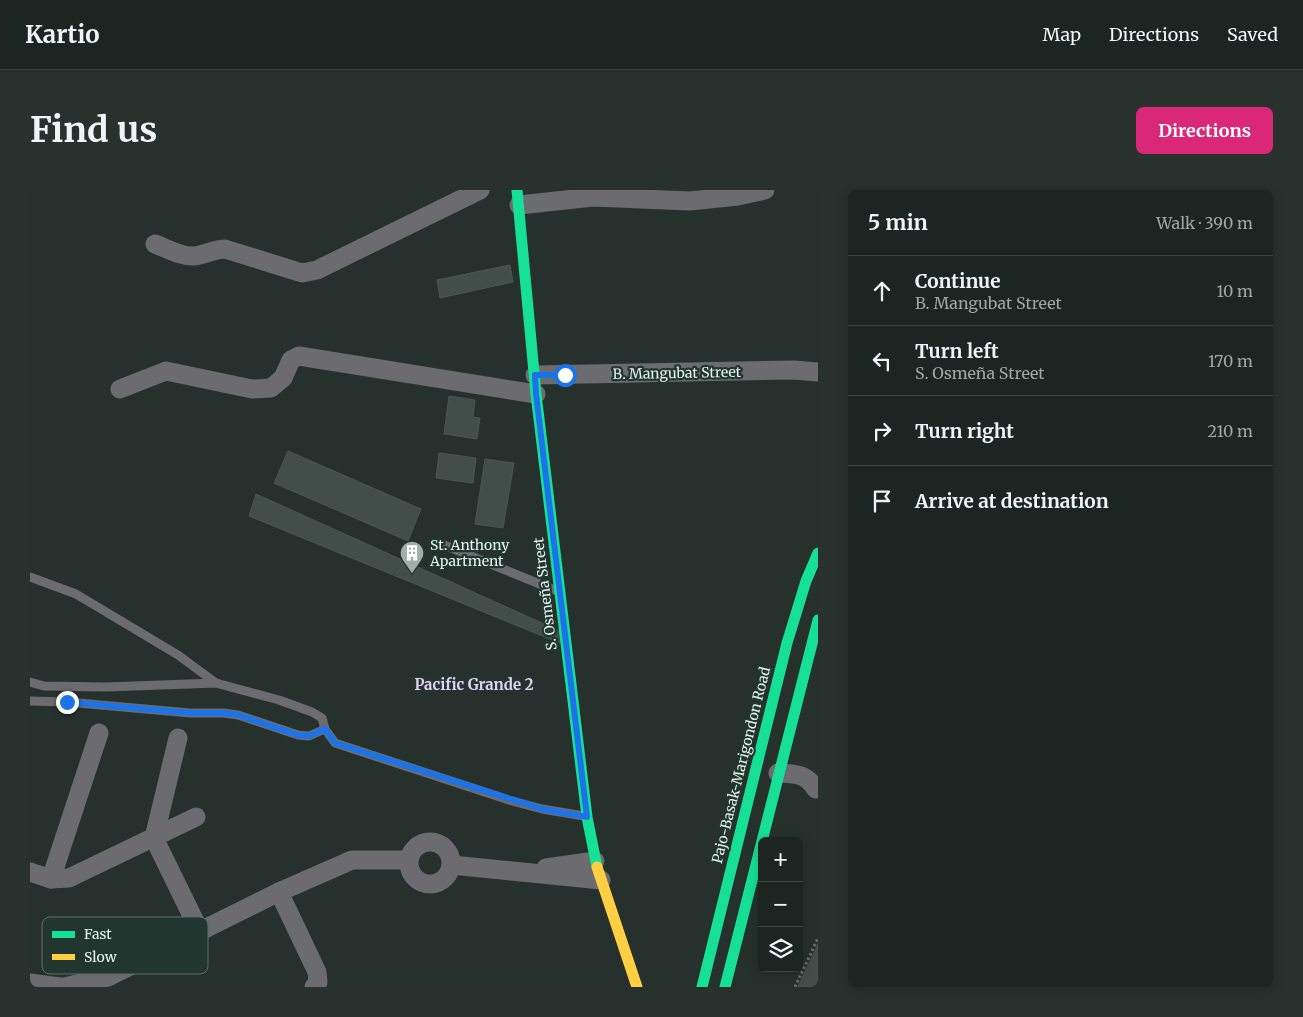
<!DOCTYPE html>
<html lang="en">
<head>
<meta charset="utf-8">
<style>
  body { margin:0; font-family:Merriweather,serif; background:#29312f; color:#f1f3f6 }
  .controls { position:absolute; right:15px; bottom:15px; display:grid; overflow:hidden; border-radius:8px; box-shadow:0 2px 12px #0003 }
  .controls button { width:45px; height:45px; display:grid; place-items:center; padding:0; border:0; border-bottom:1px solid #3a4240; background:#1c2522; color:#f1f3f6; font:25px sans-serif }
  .stop { position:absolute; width:15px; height:15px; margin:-11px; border:4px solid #1a73e8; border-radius:50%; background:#fff }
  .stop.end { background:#1a73e8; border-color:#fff; box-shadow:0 1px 5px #0008 }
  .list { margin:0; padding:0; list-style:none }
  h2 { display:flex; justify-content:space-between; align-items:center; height:65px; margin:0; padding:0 20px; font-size:21px }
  h2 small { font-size:16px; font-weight:400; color:#a0a5a5 }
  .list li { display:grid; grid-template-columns:32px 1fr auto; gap:15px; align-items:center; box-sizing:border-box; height:70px; padding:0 20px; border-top:1px solid #3a4240 }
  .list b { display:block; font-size:19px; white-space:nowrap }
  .list p { margin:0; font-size:16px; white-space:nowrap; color:#a0a5a5 }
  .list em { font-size:16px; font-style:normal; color:#a0a5a5 }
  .icon { flex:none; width:28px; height:28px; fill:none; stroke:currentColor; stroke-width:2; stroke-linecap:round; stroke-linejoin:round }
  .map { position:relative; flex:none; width:788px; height:797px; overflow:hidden; border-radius:8px }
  header { display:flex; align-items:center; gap:30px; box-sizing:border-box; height:70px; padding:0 25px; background:#1c2522; border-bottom:1px solid #3a4240 }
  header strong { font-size:24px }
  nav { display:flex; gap:28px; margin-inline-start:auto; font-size:18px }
  .intro { display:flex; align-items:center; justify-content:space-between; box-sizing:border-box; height:120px; padding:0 30px }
  h1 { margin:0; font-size:35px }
  .button { padding:12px 22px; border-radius:8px; background:#db2777; color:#fff; font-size:18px; font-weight:700 }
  main { display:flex; gap:30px; padding:0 30px }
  aside { flex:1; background:#1c2522; border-radius:8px; box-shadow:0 2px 12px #0003 }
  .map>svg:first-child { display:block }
  .building { fill:#424e4a; stroke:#4b5552 }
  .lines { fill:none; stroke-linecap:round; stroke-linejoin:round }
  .path { stroke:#666869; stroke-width:3; stroke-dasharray:2.5 2.5; stroke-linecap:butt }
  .lane { stroke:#6c6b6f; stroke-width:9 }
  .street { stroke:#6c6b6f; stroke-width:19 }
  .fast { stroke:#16e098; stroke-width:11 }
  .slow { stroke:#ffcf43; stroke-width:11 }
  .route { stroke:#1a73e8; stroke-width:6 }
  .labels { text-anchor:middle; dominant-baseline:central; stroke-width:4.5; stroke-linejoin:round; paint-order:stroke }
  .street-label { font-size:14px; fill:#e4f1ec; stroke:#21362f }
  .poi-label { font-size:14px; fill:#e4f1ec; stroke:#21362f; text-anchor:start }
  .neighbourhood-label { font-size:15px; font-weight:bold; fill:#e6cff7; stroke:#21362f }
  .key { fill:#21362f; stroke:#5c6e68; stroke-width:1 }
  .key-label { font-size:14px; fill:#e4f1ec }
</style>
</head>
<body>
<header>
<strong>Kartio</strong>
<nav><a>Map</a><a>Directions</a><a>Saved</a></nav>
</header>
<div class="intro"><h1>Find us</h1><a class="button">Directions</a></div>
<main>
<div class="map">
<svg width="788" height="797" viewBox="0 0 788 797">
  <rect width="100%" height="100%" fill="#26312e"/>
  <g class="building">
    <polygon points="480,75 483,92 410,108 407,90"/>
    <polygon points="419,206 445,210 443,227 450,228 447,249 414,244"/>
    <polygon points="258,261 391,319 378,351 244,293"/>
    <polygon points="409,263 446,268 443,293 406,288"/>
    <polygon points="455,269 484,273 473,338 445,334"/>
    <polygon points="226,304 532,442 532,454 219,326"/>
    <polygon points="788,754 788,797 768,797"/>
  </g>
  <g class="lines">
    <polyline class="path" points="765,797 788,748"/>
    <g class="lane">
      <polyline points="409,353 527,401"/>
      <polyline points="0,387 46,404 148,465 186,493"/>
      <polyline points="0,492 14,496 76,497 186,493 249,510 282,522 292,528 295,539 305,553 479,610 512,619 554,626"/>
      <polyline points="0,511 37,512 160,523 193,523 208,525 268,545 279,546 295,539"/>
    </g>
    <g class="street">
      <polyline points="489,15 563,7 660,11 708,6 735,0"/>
      <path d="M125,54C136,58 151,67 164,66C175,65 184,59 195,59L272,83L287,80L450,0"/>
      <polyline points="505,185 764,180 788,182"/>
      <polyline points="90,199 136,181 222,199 241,198 253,188 261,170 269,166 506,204"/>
      <polyline points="148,548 124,648 170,742"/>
      <path d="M748,583C766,584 775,583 786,599H788"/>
      <circle cx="400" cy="673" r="21"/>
      <polyline points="422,675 571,690"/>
      <polyline points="516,678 565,671"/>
      <polyline points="0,682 21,689 39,688 166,627"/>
      <polyline points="21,689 69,543"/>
      <polyline points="249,702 287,782 288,792 284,797"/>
      <polyline points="0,793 30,797"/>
      <polyline points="34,797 78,787 249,702 322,670 379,670"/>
    </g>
    <g class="fast">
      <polyline points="487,0 506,204 557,627 567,677"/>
      <polyline points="672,797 757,453 776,391 788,363"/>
      <polyline points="695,797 788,430"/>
    </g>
    <polyline class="slow" points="567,677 607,797"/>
  </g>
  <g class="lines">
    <polyline class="route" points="37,512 160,523 193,523 208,525 268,545 279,546 295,539 305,553 512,619 557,627 506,204 505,185 535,185"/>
  </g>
  <defs>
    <symbol id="building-pin" viewBox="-11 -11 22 30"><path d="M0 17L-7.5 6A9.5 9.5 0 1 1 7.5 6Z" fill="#a2aeaa" stroke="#21362f"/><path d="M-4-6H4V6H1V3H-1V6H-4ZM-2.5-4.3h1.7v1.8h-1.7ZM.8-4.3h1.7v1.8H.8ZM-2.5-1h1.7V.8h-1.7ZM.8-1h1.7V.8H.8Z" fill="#fff"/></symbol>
  </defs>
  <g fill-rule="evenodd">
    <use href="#building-pin" x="368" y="349" width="28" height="38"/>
  </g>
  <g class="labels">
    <g class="street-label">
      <text transform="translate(647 183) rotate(-1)">B. Mangubat Street</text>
      <text transform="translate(515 404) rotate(-97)">S. Osmeña Street</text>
      <text transform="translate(711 575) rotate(-76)">Pajo-Basak-Marigondon Road</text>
    </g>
    <g class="poi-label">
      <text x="400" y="355">St. Anthony<tspan x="400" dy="16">Apartment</tspan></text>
    </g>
    <g class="neighbourhood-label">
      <text x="444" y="494">Pacific Grande 2</text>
    </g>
  </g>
  <rect x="12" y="727" width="166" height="57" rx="8" class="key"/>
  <rect x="22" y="741" width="23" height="7" fill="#16e098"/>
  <rect x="22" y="764" width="23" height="6" fill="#ffcf43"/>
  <g class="key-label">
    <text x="54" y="749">Fast</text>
    <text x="54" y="772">Slow</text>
  </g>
</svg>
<div class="controls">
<button>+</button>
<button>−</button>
<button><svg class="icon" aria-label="layers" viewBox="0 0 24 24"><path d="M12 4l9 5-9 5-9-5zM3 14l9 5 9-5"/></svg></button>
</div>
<div class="stop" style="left:535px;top:185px"></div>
<div class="stop end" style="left:37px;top:512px"></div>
</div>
<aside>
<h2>5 min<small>Walk · 390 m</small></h2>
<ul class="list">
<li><svg class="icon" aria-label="ahead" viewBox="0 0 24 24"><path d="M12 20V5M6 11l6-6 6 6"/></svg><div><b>Continue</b><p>B. Mangubat Street</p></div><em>10 m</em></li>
<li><svg class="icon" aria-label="left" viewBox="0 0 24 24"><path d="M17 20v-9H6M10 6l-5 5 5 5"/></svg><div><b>Turn left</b><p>S. Osmeña Street</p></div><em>170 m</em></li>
<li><svg class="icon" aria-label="right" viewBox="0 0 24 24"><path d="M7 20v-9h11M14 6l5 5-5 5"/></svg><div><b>Turn right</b></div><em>210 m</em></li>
<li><svg class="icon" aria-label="arrive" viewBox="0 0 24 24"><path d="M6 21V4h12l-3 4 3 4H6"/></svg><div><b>Arrive at destination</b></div></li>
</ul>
</aside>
</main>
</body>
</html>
